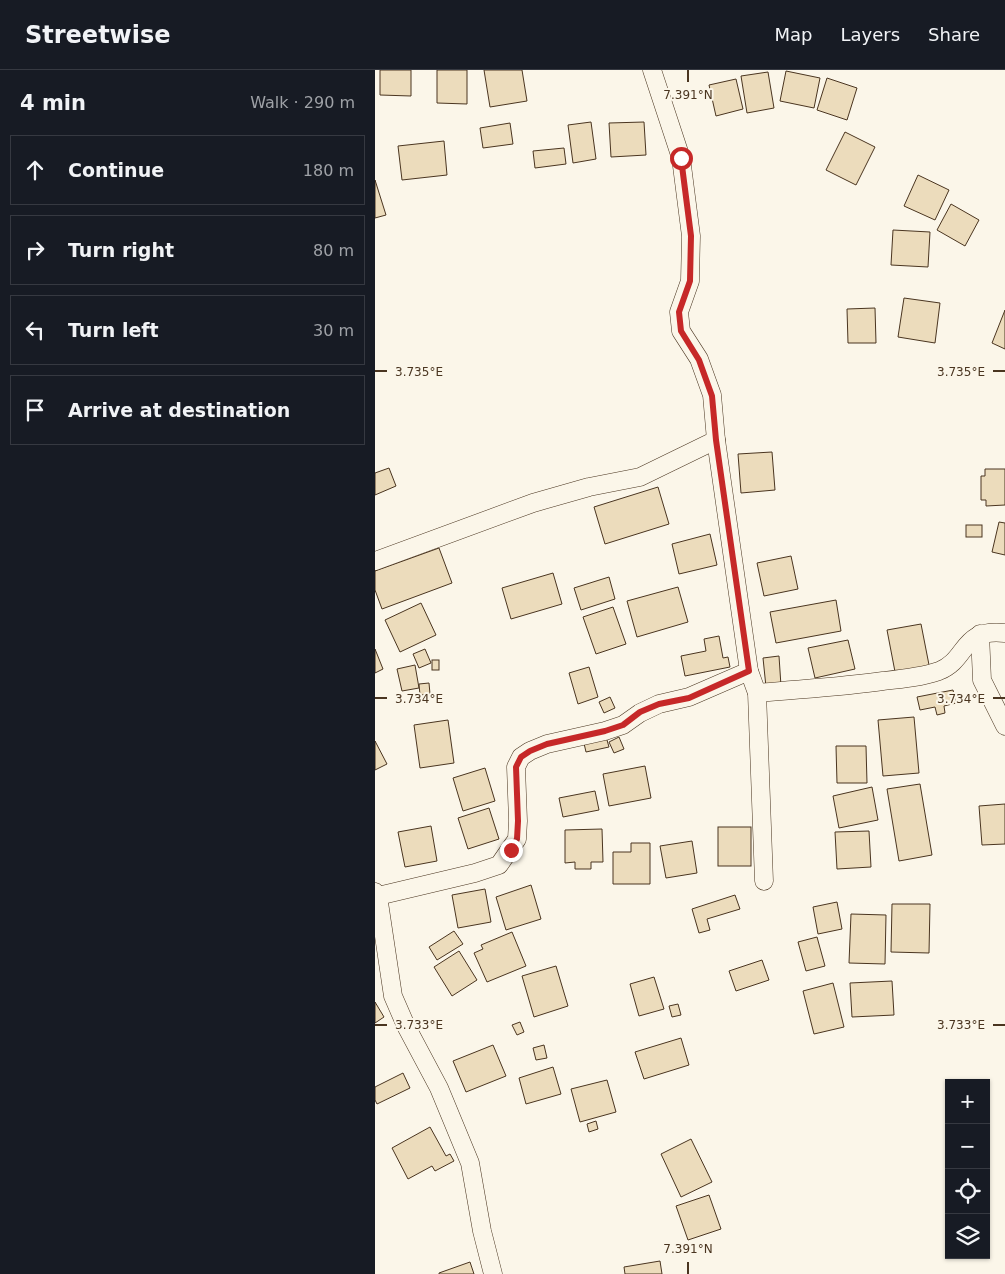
<!DOCTYPE html>
<html lang="en">
<head>
<meta charset="utf-8">
<style>
  body { margin:0; font-family:"DejaVu Sans",sans-serif; background:#242831; color:#f1f3f6 }
  .controls { position:absolute; right:15px; bottom:15px; display:grid; overflow:hidden; border-radius:0px; box-shadow:0 1px 4px #0004 }
  .controls button { width:45px; height:45px; display:grid; place-items:center; padding:0; border:0; border-bottom:1px solid #363941; background:#171b24; color:#f1f3f6; font:25px sans-serif }
  .stop { position:absolute; width:15px; height:15px; margin:-11px; border:4px solid #c62828; border-radius:50%; background:#fff }
  .stop.end { background:#c62828; border-color:#fff; box-shadow:0 1px 5px #0008 }
  .list { margin:0; padding:0; list-style:none }
  h2 { display:flex; justify-content:space-between; align-items:center; height:65px; margin:0; padding:0 20px; font-size:21px }
  h2 small { font-size:16px; font-weight:400; color:#9ea1a6 }
  .list li { display:grid; grid-template-columns:32px 1fr auto; gap:15px; align-items:center; box-sizing:border-box; height:70px; margin:0 10px 10px; padding:0 10px; border:1px solid #363941; border-radius:0px }
  .list b { display:block; font-size:19px; white-space:nowrap }
  .list em { font-size:16px; font-style:normal; color:#9ea1a6 }
  .icon { flex:none; width:28px; height:28px; fill:none; stroke:currentColor; stroke-width:2; stroke-linecap:round; stroke-linejoin:round }
  .map { position:relative; flex:none; width:630px; height:1204px; overflow:hidden }
  header { display:flex; align-items:center; gap:30px; box-sizing:border-box; height:70px; padding:0 25px; background:#171b24; border-bottom:1px solid #363941 }
  header strong { font-size:24px }
  nav { display:flex; gap:28px; margin-inline-start:auto; font-size:18px }
  main { display:flex }
  aside { flex:1; background:#171b24 }
  .map>svg:first-child { display:block }
  .building { fill:#ecdcbc; stroke:#4a3520 }
  .lines { fill:none; stroke-linecap:round; stroke-linejoin:round }
  .street-casing { stroke:#4a3520; stroke-width:19 }
  .street { stroke:#fbf6e9; stroke-width:18 }
  .route { stroke:#c62828; stroke-width:6 }
  .ticks { fill:none; stroke:#4a3520; stroke-width:2 }
  .ticks-label { font-size:12px; text-anchor:middle; fill:#4a3520; stroke:#fbf6e9; stroke-width:4; stroke-linejoin:round; paint-order:stroke }
</style>
</head>
<body>
<header>
<strong>Streetwise</strong>
<nav><a>Map</a><a>Layers</a><a>Share</a></nav>
</header>
<main>
<aside>
<h2>4 min<small>Walk · 290 m</small></h2>
<ul class="list">
<li><svg class="icon" aria-label="ahead" viewBox="0 0 24 24"><path d="M12 20V5M6 11l6-6 6 6"/></svg><div><b>Continue</b></div><em>180 m</em></li>
<li><svg class="icon" aria-label="right" viewBox="0 0 24 24"><path d="M7 20v-9h11M14 6l5 5-5 5"/></svg><div><b>Turn right</b></div><em>80 m</em></li>
<li><svg class="icon" aria-label="left" viewBox="0 0 24 24"><path d="M17 20v-9H6M10 6l-5 5 5 5"/></svg><div><b>Turn left</b></div><em>30 m</em></li>
<li><svg class="icon" aria-label="arrive" viewBox="0 0 24 24"><path d="M6 21V4h12l-3 4 3 4H6"/></svg><div><b>Arrive at destination</b></div></li>
</ul>
</aside>
<div class="map">
<svg width="630" height="1204" viewBox="0 0 630 1204">
  <rect width="100%" height="100%" fill="#fbf6e9"/>
  <g class="building">
    <polygon points="5,0 36,0 36,26 5,25"/>
    <polygon points="62,0 92,0 92,34 62,33"/>
    <polygon points="109,0 147,0 152,31 115,37"/>
    <polygon points="411,1 445,8 439,38 405,31"/>
    <polygon points="393,2 399,38 372,43 366,6"/>
    <polygon points="452,8 482,18 472,50 442,40"/>
    <polygon points="361,9 368,39 341,46 334,15"/>
    <polygon points="216,52 221,89 198,93 193,55"/>
    <polygon points="269,52 271,85 236,87 234,53"/>
    <polygon points="135,53 138,74 108,78 105,58"/>
    <polygon points="470,62 500,77 481,115 451,100"/>
    <polygon points="69,71 72,105 27,110 23,76"/>
    <polygon points="189,78 191,94 160,98 158,81"/>
    <polygon points="543,105 574,120 560,150 529,136"/>
    <polygon points="0,110 11,145 0,148"/>
    <polygon points="576,134 604,150 590,176 562,160"/>
    <polygon points="518,160 555,162 553,197 516,195"/>
    <polygon points="529,228 565,233 560,273 523,267"/>
    <polygon points="500,238 501,273 473,273 472,239"/>
    <polygon points="630,240 630,279 617,273"/>
    <polygon points="397,382 400,420 366,423 363,384"/>
    <polygon points="14,398 21,416 0,425 0,403"/>
    <polygon points="610,399 630,399 630,435 611,436 611,430 606,430 606,406 610,406"/>
    <polygon points="283,417 294,454 230,474 219,437"/>
    <polygon points="624,452 630,453 630,485 617,482"/>
    <rect x="591" y="455" width="16" height="12"/>
    <polygon points="335,464 342,495 304,504 297,474"/>
    <polygon points="64,478 77,513 7,539 0,520 0,501"/>
    <polygon points="416,486 423,519 389,526 382,493"/>
    <polygon points="178,503 187,534 136,549 127,518"/>
    <polygon points="234,507 240,529 206,540 199,518"/>
    <polygon points="303,517 313,552 262,567 252,531"/>
    <polygon points="461,530 466,561 401,573 395,542"/>
    <polygon points="46,533 61,565 25,582 10,550"/>
    <polygon points="238,537 251,574 221,584 208,547"/>
    <polygon points="546,554 555,600 521,607 512,560"/>
    <polygon points="344,566 348,588 353,587 355,597 310,606 306,586 331,581 329,569"/>
    <polygon points="473,570 480,599 440,608 433,578"/>
    <polygon points="0,579 8,599 0,603"/>
    <polygon points="50,579 56,593 44,598 38,584"/>
    <polygon points="404,586 406,616 391,617 388,588"/>
    <rect x="57" y="590" width="7" height="10"/>
    <polygon points="40,595 44,618 27,621 22,599"/>
    <polygon points="214,597 223,627 203,634 194,603"/>
    <polygon points="54,613 55,624 45,625 44,614"/>
    <polygon points="578,620 581,633 569,636 570,643 562,645 560,637 545,640 542,627"/>
    <polygon points="235,627 240,638 229,643 224,632"/>
    <polygon points="539,647 544,703 508,706 503,650"/>
    <polygon points="73,650 79,693 45,698 39,655"/>
    <polygon points="230,663 234,677 211,682 208,669"/>
    <polygon points="244,667 249,679 239,683 234,672"/>
    <polygon points="0,671 12,694 0,700"/>
    <polygon points="461,676 491,676 492,713 462,713"/>
    <polygon points="270,696 276,728 234,736 228,704"/>
    <polygon points="110,698 120,731 88,741 78,708"/>
    <polygon points="545,714 557,785 524,791 512,719"/>
    <polygon points="497,717 503,750 464,758 458,726"/>
    <polygon points="220,721 224,740 188,747 184,728"/>
    <polygon points="630,734 630,774 607,775 604,736"/>
    <polygon points="114,738 124,769 93,779 83,748"/>
    <polygon points="56,756 62,791 30,797 23,762"/>
    <rect x="343" y="757" width="33" height="39"/>
    <polygon points="227,759 228,792 216,792 216,799 200,799 200,792 190,793 190,760"/>
    <polygon points="494,761 496,797 462,799 460,762"/>
    <polygon points="317,771 322,803 291,808 285,776"/>
    <polygon points="256,773 275,773 275,814 238,814 238,782 256,782"/>
    <polygon points="156,815 166,849 131,860 121,827"/>
    <polygon points="110,819 116,852 83,858 77,825"/>
    <polygon points="360,825 365,839 332,849 335,860 324,863 317,839"/>
    <polygon points="462,832 467,859 443,864 438,837"/>
    <polygon points="517,834 555,834 554,883 516,882"/>
    <polygon points="476,844 511,845 510,894 474,893"/>
    <polygon points="79,861 88,874 62,890 54,877"/>
    <polygon points="137,862 151,896 112,912 99,883 108,879 106,875"/>
    <polygon points="442,867 450,896 431,901 423,872"/>
    <polygon points="84,881 102,910 77,926 59,897"/>
    <polygon points="387,890 394,910 361,921 354,901"/>
    <polygon points="181,896 193,936 159,947 147,906"/>
    <polygon points="279,907 289,939 264,946 255,914"/>
    <polygon points="517,911 519,945 477,947 475,913"/>
    <polygon points="458,913 469,957 439,964 428,921"/>
    <polygon points="0,932 9,947 0,953"/>
    <polygon points="303,934 306,945 297,947 294,936"/>
    <polygon points="145,952 149,962 142,965 137,955"/>
    <polygon points="306,968 314,995 269,1009 260,982"/>
    <polygon points="118,975 131,1006 91,1022 78,991"/>
    <polygon points="169,975 172,988 161,990 158,978"/>
    <polygon points="178,997 186,1024 151,1034 144,1008"/>
    <polygon points="28,1003 35,1018 2,1034 0,1030 0,1017"/>
    <polygon points="232,1010 241,1042 205,1052 196,1019"/>
    <polygon points="221,1051 223,1059 214,1062 212,1054"/>
    <polygon points="55,1057 71,1086 75,1084 79,1091 60,1101 57,1096 33,1109 17,1078"/>
    <polygon points="316,1069 337,1112 306,1127 286,1084"/>
    <polygon points="334,1125 346,1159 313,1170 301,1136"/>
    <polygon points="285,1191 287,1204 250,1204 249,1197"/>
    <polygon points="95,1192 99,1204 64,1204 64,1203"/>
  </g>
  <g class="lines">
    <defs>
      <g id="street">
        <polyline points="277,0 306,88 316,166 315,211 304,242 306,261 324,289 337,325 341,370 374,601 382,623 389,811"/>
        <polyline points="0,491 158,433 214,417 265,407 341,370"/>
        <polyline points="605,564 607,610 630,656"/>
        <path d="M382,623C424,619 466,617 508,611C527,609 547,607 564,601C594,589 585,558 630,563"/>
        <polyline points="0,822 3,826 18,926 31,956 64,1018 95,1093 107,1161 118,1204"/>
        <polyline points="3,826 100,803 124,795 142,769 143,751 141,697 146,687 155,681 172,674 230,661 248,655 265,643 284,634 314,627 374,601"/>
      </g>
    </defs>
    <use href="#street" class="street-casing"/>
    <use href="#street" class="street"/>
  </g>
  <g class="lines">
    <polyline class="route" points="136,780 142,769 143,751 141,697 146,687 155,681 172,674 230,661 248,655 265,642 284,634 314,628 374,601 341,370 337,326 324,290 306,261 304,242 315,211 316,166 306,88"/>
  </g>
  <path class="ticks" d="M313,0V12M0,301H12M618,301H630M0,628H12M618,628H630M0,955H12M618,955H630M313,1192V1204"/>
  <g class="ticks-label">
    <text x="313" y="29">7.391°N</text>
    <text x="586" y="306">3.735°E</text>
    <text x="44" y="306">3.735°E</text>
    <text x="586" y="633">3.734°E</text>
    <text x="44" y="633">3.734°E</text>
    <text x="44" y="959">3.733°E</text>
    <text x="586" y="959">3.733°E</text>
    <text x="313" y="1183">7.391°N</text>
  </g>
</svg>
<div class="controls">
<button>+</button>
<button>−</button>
<button><svg class="icon" aria-label="locate" viewBox="0 0 24 24"><circle cx="12" cy="12" r="6"/><path d="M12 2v4M12 18v4M2 12h4M18 12h4"/></svg></button>
<button><svg class="icon" aria-label="layers" viewBox="0 0 24 24"><path d="M12 4l9 5-9 5-9-5zM3 14l9 5 9-5"/></svg></button>
</div>
<div class="stop" style="left:306px;top:88px"></div>
<div class="stop end" style="left:136px;top:780px"></div>
</div>
</main>
</body>
</html>
